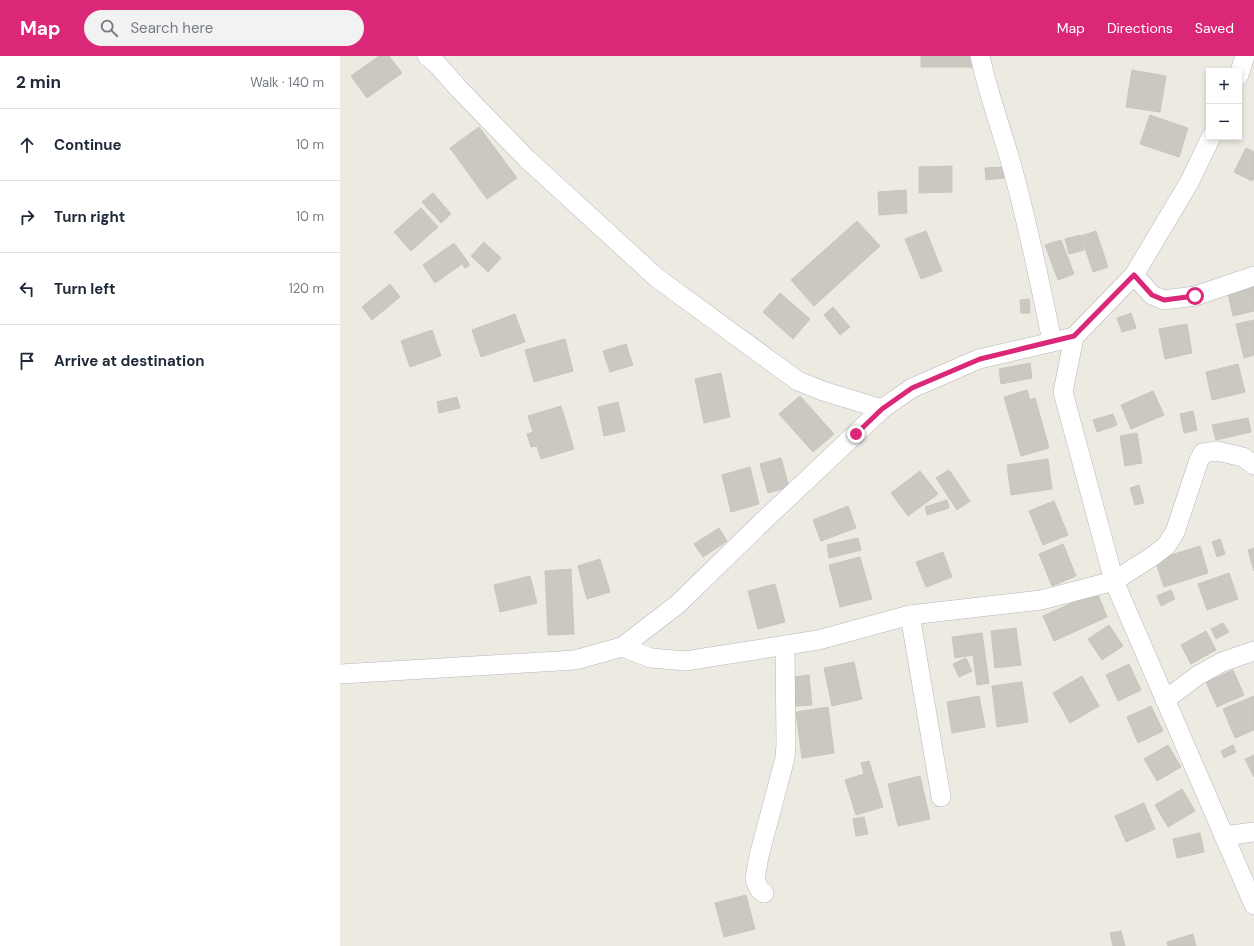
<!DOCTYPE html>
<html lang="en">
<head>
<meta charset="utf-8">
<style>
  body { margin:0; font-family:"DM Sans",sans-serif; background:#f2f2f3; color:#1f2937 }
  .controls { position:absolute; right:12px; top:12px; display:grid; overflow:hidden; border-radius:0px; box-shadow:0 2px 6px #0003 }
  .controls button { width:36px; height:36px; display:grid; place-items:center; padding:0; border:0; border-bottom:1px solid #e0e1e3; background:#fff; color:#1f2937; font:20px sans-serif }
  .stop { position:absolute; width:12px; height:12px; margin:-9px; border:3px solid #db2777; border-radius:50%; background:#fff }
  .stop.end { background:#db2777; border-color:#fff; box-shadow:0 1px 4px #0008 }
  .list { margin:0; padding:0; list-style:none }
  h2 { display:flex; justify-content:space-between; align-items:center; height:52px; margin:0; padding:0 16px; font-size:17px }
  h2 small { font-size:13px; font-weight:400; color:#747a83 }
  .list li { display:grid; grid-template-columns:26px 1fr auto; gap:12px; align-items:center; box-sizing:border-box; height:72px; padding:0 16px; border-top:1px solid #e0e1e3 }
  .list b { display:block; font-size:15px; white-space:nowrap }
  .list em { font-size:13px; font-style:normal; color:#747a83 }
  .icon { flex:none; width:22px; height:22px; fill:none; stroke:currentColor; stroke-width:2; stroke-linecap:round; stroke-linejoin:round }
  .map { position:relative; flex:none; width:914px; height:890px; overflow:hidden }
  header { display:flex; align-items:center; gap:24px; box-sizing:border-box; height:56px; padding:0 20px; background:#db2777; color:#fff }
  header strong { font-size:19px }
  nav { display:flex; gap:22px; margin-inline-start:auto; font-size:14px }
  .search { width:280px; height:36px; background:#f2f2f3; display:flex; align-items:center; gap:10px; box-sizing:border-box; padding:0 14px; border-radius:22px; color:#747a83; font-size:15px }
  main { display:flex }
  aside { flex:1; background:#fff }
  .map>svg:first-child { display:block }
  .building { fill:#cac8c0; stroke:#c9c6bb }
  .lines { fill:none; stroke-linecap:round; stroke-linejoin:round }
  .street-casing { stroke:#b5b6c0; stroke-width:20 }
  .street { stroke:#fff; stroke-width:19 }
  .route { stroke:#db2777; stroke-width:5 }
</style>
</head>
<body>
<header>
<strong>Map</strong>
<div class="search"><svg class="icon" aria-label="search" viewBox="0 0 24 24"><circle cx="10" cy="10" r="6"/><path d="M15 15l6 6"/></svg>Search here</div>
<nav><a>Map</a><a>Directions</a><a>Saved</a></nav>
</header>
<main>
<aside>
<h2>2 min<small>Walk · 140 m</small></h2>
<ul class="list">
<li><svg class="icon" aria-label="ahead" viewBox="0 0 24 24"><path d="M12 20V5M6 11l6-6 6 6"/></svg><div><b>Continue</b></div><em>10 m</em></li>
<li><svg class="icon" aria-label="right" viewBox="0 0 24 24"><path d="M7 20v-9h11M14 6l5 5-5 5"/></svg><div><b>Turn right</b></div><em>10 m</em></li>
<li><svg class="icon" aria-label="left" viewBox="0 0 24 24"><path d="M17 20v-9H6M10 6l-5 5 5 5"/></svg><div><b>Turn left</b></div><em>120 m</em></li>
<li><svg class="icon" aria-label="arrive" viewBox="0 0 24 24"><path d="M6 21V4h12l-3 4 3 4H6"/></svg><div><b>Arrive at destination</b></div></li>
</ul>
</aside>
<div class="map">
<svg width="914" height="890" viewBox="0 0 914 890">
  <rect width="100%" height="100%" fill="#edeae2"/>
  <g class="building">
    <polygon points="39,0 49,0 62,17 27,42 11,20"/>
    <rect x="581" y="0" width="55" height="11"/>
    <polygon points="792,14 826,20 820,56 786,51"/>
    <polygon points="810,59 848,72 839,101 800,88"/>
    <polygon points="139,71 177,122 147,143 110,92"/>
    <polygon points="906,92 914,96 914,122 912,125 894,116"/>
    <polygon points="612,110 612,136 579,137 579,111"/>
    <polygon points="663,111 664,122 646,124 645,112"/>
    <polygon points="566,134 567,157 539,159 538,136"/>
    <polygon points="93,137 111,158 101,167 82,146"/>
    <polygon points="81,152 98,171 71,195 54,176"/>
    <polygon points="517,165 540,190 474,250 451,224"/>
    <polygon points="586,175 602,215 581,223 565,183"/>
    <polygon points="756,175 768,211 753,216 741,180"/>
    <polygon points="740,179 744,194 729,198 725,183"/>
    <polygon points="721,184 734,218 718,224 705,189"/>
    <polygon points="144,186 161,202 148,216 131,200"/>
    <polygon points="114,187 130,209 125,212 122,208 95,227 83,209"/>
    <polygon points="914,226 914,255 893,260 887,233"/>
    <polygon points="50,228 60,241 32,264 22,251"/>
    <polygon points="440,237 470,263 453,283 423,256"/>
    <polygon points="689,243 690,257 681,257 680,244"/>
    <polygon points="493,251 510,271 500,279 484,259"/>
    <polygon points="791,257 796,272 782,276 777,262"/>
    <polygon points="175,258 185,286 141,301 132,274"/>
    <polygon points="914,264 914,299 904,302 896,268"/>
    <polygon points="847,268 852,297 825,303 819,273"/>
    <polygon points="92,274 101,300 70,311 61,285"/>
    <polygon points="225,283 233,315 194,326 185,294"/>
    <polygon points="286,288 293,309 270,316 263,295"/>
    <polygon points="690,307 692,322 661,328 659,313"/>
    <polygon points="898,308 905,336 872,344 866,316"/>
    <polygon points="381,317 390,361 364,367 355,323"/>
    <polygon points="687,334 690,344 695,342 709,392 681,400 664,341"/>
    <polygon points="813,335 824,359 791,373 781,349"/>
    <polygon points="460,340 494,378 473,396 439,358"/>
    <polygon points="117,341 120,352 99,357 97,346"/>
    <polygon points="278,346 285,375 264,380 258,351"/>
    <polygon points="221,350 234,393 201,403 197,390 191,391 187,378 193,376 188,360"/>
    <polygon points="853,355 857,374 844,377 840,358"/>
    <polygon points="773,358 777,369 757,376 753,364"/>
    <polygon points="908,362 911,376 876,384 872,369"/>
    <polygon points="797,377 802,407 785,410 780,380"/>
    <polygon points="441,402 449,431 428,437 420,408"/>
    <polygon points="708,403 712,433 671,439 667,409"/>
    <polygon points="410,411 419,448 391,456 382,419"/>
    <polygon points="609,414 630,445 617,454 596,422"/>
    <polygon points="580,415 598,438 568,460 551,437"/>
    <polygon points="799,429 804,447 795,449 790,432"/>
    <polygon points="607,444 609,452 587,459 585,451"/>
    <polygon points="714,445 728,479 703,489 689,455"/>
    <polygon points="508,450 516,472 481,485 473,464"/>
    <polygon points="379,472 387,485 363,501 354,488"/>
    <polygon points="518,482 521,494 489,502 487,489"/>
    <polygon points="880,483 885,498 877,501 872,486"/>
    <polygon points="723,488 736,520 712,530 699,498"/>
    <polygon points="860,490 868,517 824,531 815,504"/>
    <polygon points="914,492 914,515 908,494"/>
    <polygon points="603,496 612,521 586,531 576,506"/>
    <polygon points="520,501 532,543 500,551 489,509"/>
    <polygon points="260,503 270,536 247,543 238,510"/>
    <polygon points="231,513 234,578 208,579 205,515"/>
    <polygon points="889,517 898,543 867,554 858,528"/>
    <polygon points="190,520 197,547 160,556 154,529"/>
    <polygon points="435,528 445,566 418,573 408,535"/>
    <polygon points="831,534 835,543 821,550 817,540"/>
    <polygon points="757,536 767,561 714,585 703,560"/>
    <polygon points="883,567 889,576 876,583 871,573"/>
    <polygon points="769,569 783,590 762,604 748,583"/>
    <polygon points="676,572 681,609 655,612 651,575"/>
    <polygon points="866,575 876,594 851,608 841,589"/>
    <polygon points="642,577 649,627 637,629 633,599 615,602 612,581"/>
    <polygon points="626,602 632,615 619,621 613,608"/>
    <polygon points="514,606 522,643 492,650 484,612"/>
    <polygon points="789,608 801,634 778,645 766,619"/>
    <polygon points="893,614 904,639 877,651 866,626"/>
    <polygon points="469,619 472,649 456,650 453,621"/>
    <polygon points="742,620 759,650 730,667 713,637"/>
    <polygon points="682,626 688,666 657,671 652,630"/>
    <polygon points="639,640 645,671 612,677 607,646"/>
    <polygon points="914,640 914,674 895,682 883,653"/>
    <polygon points="811,650 823,675 798,687 787,661"/>
    <polygon points="488,651 494,697 462,702 456,656"/>
    <polygon points="828,689 841,711 817,725 804,703"/>
    <polygon points="893,689 896,696 884,702 881,695"/>
    <polygon points="914,699 914,721 905,703"/>
    <polygon points="529,705 543,751 516,759 505,724 524,718 521,707"/>
    <polygon points="580,720 590,763 558,770 548,728"/>
    <polygon points="842,733 855,755 828,771 815,749"/>
    <polygon points="804,747 815,773 786,786 775,760"/>
    <polygon points="524,761 528,778 516,780 513,763"/>
    <polygon points="860,777 864,796 837,802 833,783"/>
    <polygon points="406,839 415,873 384,881 375,847"/>
    <polygon points="781,875 785,890 773,890 770,877"/>
    <polygon points="853,878 856,890 828,890 827,886"/>
  </g>
  <g class="lines">
    <defs>
      <g id="street">
        <polyline points="87,0 97,8 119,33 186,102 317,222 458,325 483,335 542,353"/>
        <path d="M640,0C648,38 662,74 672,111C688,168 700,227 712,285"/>
        <polyline points="899,19 905,0"/>
        <polyline points="871,81 850,125 794,219 734,281 723,336 774,525 914,849"/>
        <polyline points="794,219 812,239 824,244 855,240 914,220"/>
        <polyline points="570,559 601,741"/>
        <polyline points="282,591 311,602 345,605 478,584 570,559 701,544 774,525 813,500 826,490 835,476 859,404 863,397 877,395 903,401 914,409"/>
        <polyline points="0,618 235,604 282,591 338,548 418,470 542,353 572,332 639,303 734,281"/>
        <polyline points="825,644 857,620 882,606 914,595"/>
        <polyline points="884,780 914,776"/>
        <polyline points="424,837 419,833 415,823 419,800 445,702 446,689 445,589"/>
      </g>
    </defs>
    <use href="#street" class="street-casing"/>
    <use href="#street" class="street"/>
  </g>
  <g class="lines">
    <polyline class="route" points="516,378 542,353 572,332 640,303 734,280 794,219 812,239 824,244 855,240"/>
  </g>
</svg>
<div class="controls">
<button>+</button>
<button>−</button>
</div>
<div class="stop" style="left:855px;top:240px"></div>
<div class="stop end" style="left:516px;top:378px"></div>
</div>
</main>
</body>
</html>
